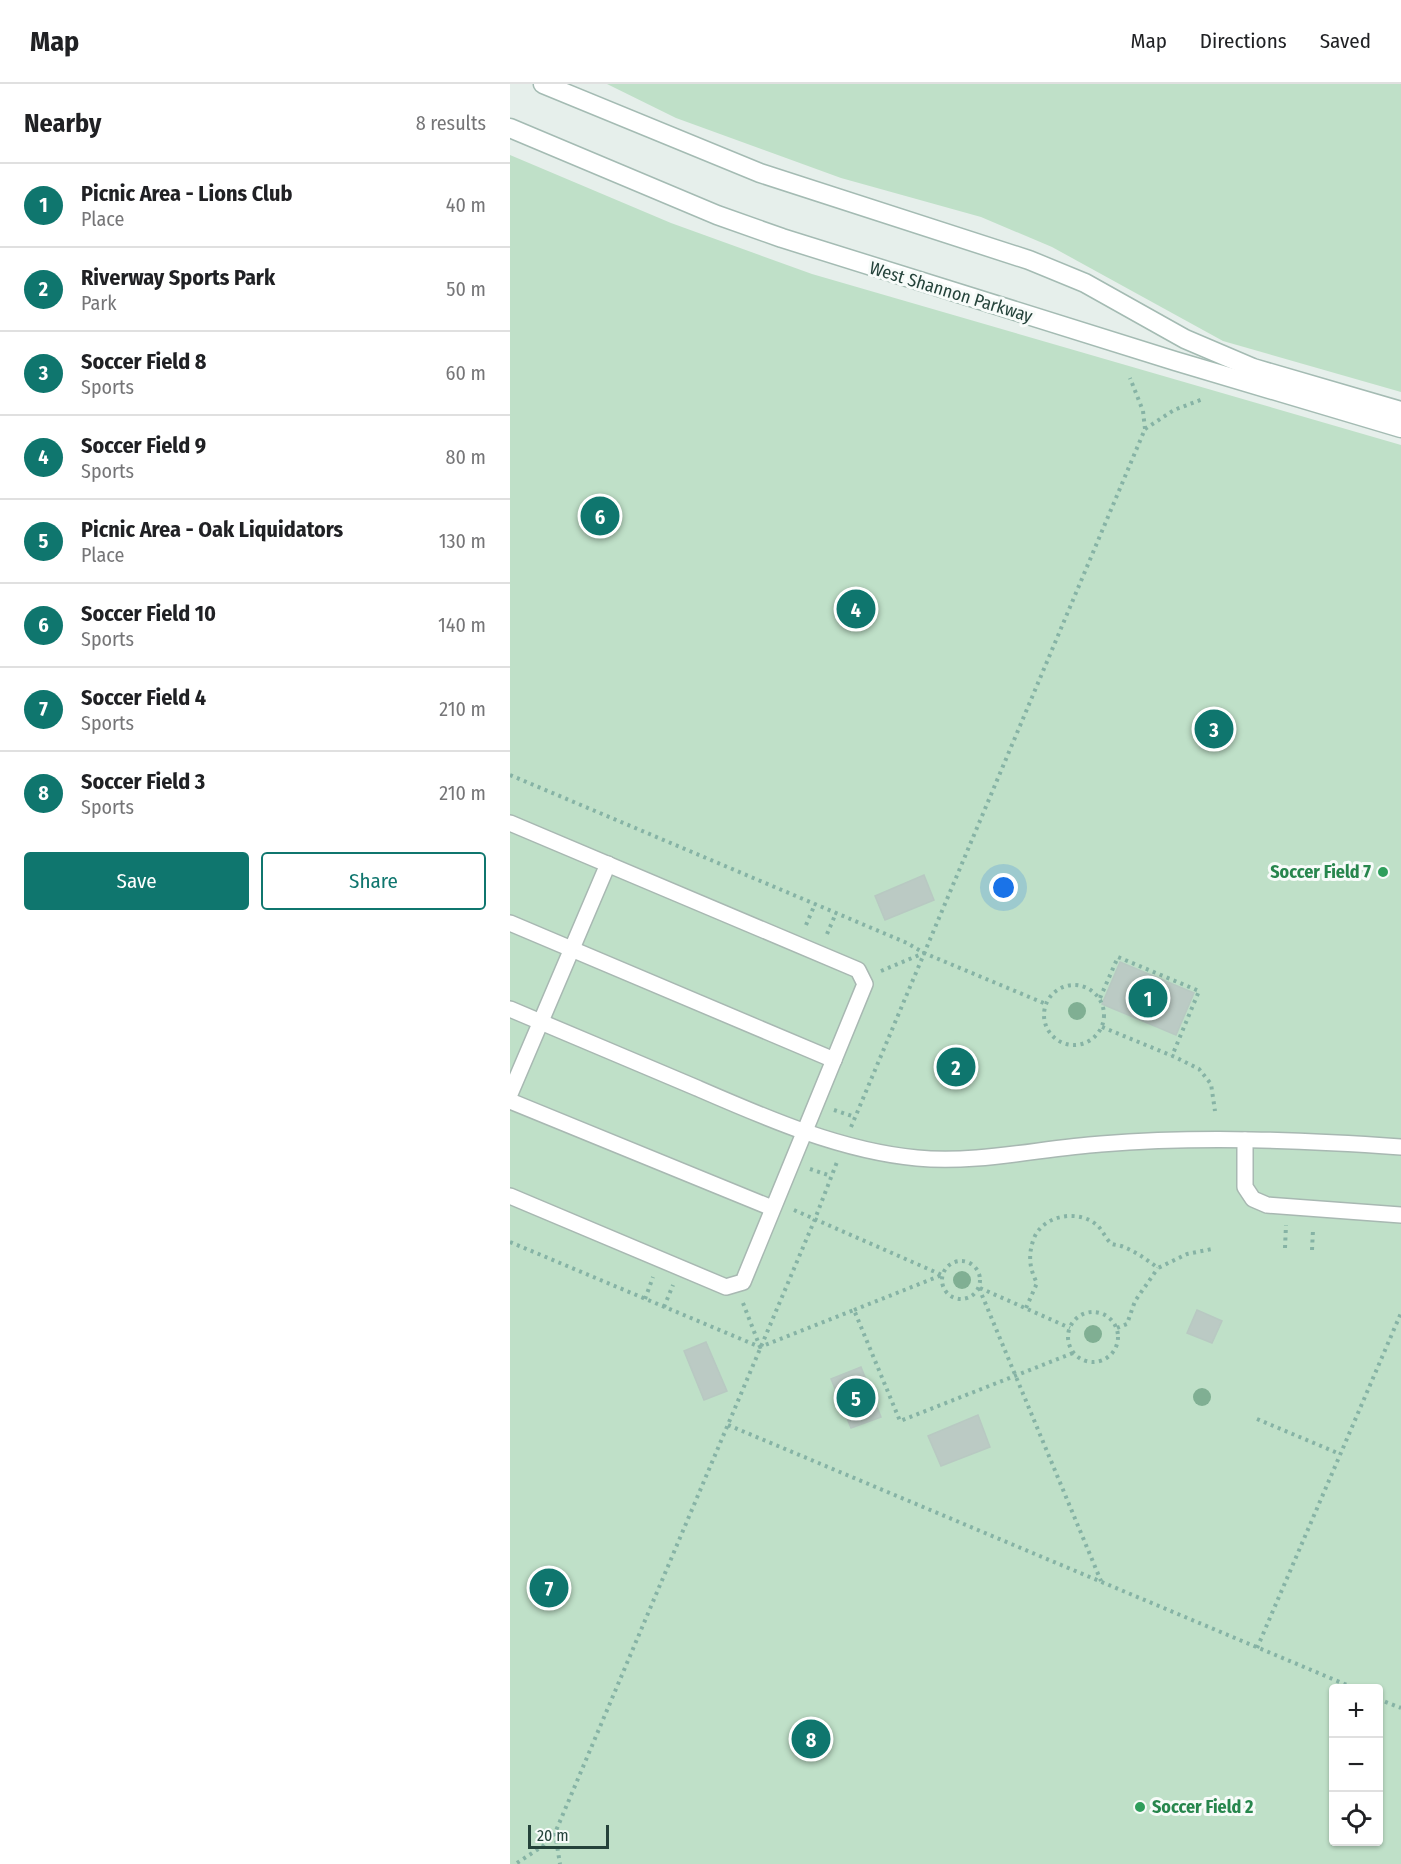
<!DOCTYPE html>
<html lang="en">
<head>
<meta charset="utf-8">
<style>
  body { margin:0; font-family:"Fira Sans Condensed",sans-serif; background:#f6f6f6; color:#202124 }
  .controls { position:absolute; right:18px; bottom:18px; display:grid; overflow:hidden; border-radius:6px; box-shadow:0 2px 4px #0004 }
  .controls button { width:54px; height:54px; display:grid; place-items:center; padding:0; border:0; border-bottom:2px solid #e0e0e0; background:#fff; color:#202124; font:30px sans-serif }
  .scale { position:absolute; left:18px; bottom:15px; width:81px; box-sizing:border-box; padding-left:6px; border:3px solid #24423a; border-top:0; font-size:16px; line-height:21px; white-space:nowrap; color:#24423a; -webkit-text-stroke:4px #f7fbf9; paint-order:stroke }
  .you { position:absolute; left:494px; top:804px; width:21px; height:21px; margin:-15px; border:4px solid #fff; border-radius:50%; background:#1a73e8; box-shadow:0 0 0 9px #1a73e833 }
  .badge { display:grid; place-items:center; width:39px; height:39px; border-radius:50%; background:#0f766e; color:#fff; font-size:20px; font-weight:700 }
  .pin { position:absolute; translate:-50% -50%; border:3px solid #fff; box-shadow:0 2px 6px #0006 }
  .list { margin:0; padding:0; list-style:none }
  h2 { display:flex; justify-content:space-between; align-items:center; height:78px; margin:0; padding:0 24px; font-size:26px }
  h2 small { font-size:20px; font-weight:400; color:#757577 }
  .list li { display:grid; grid-template-columns:39px 1fr auto; gap:18px; align-items:center; box-sizing:border-box; height:84px; padding:0 24px; border-top:2px solid #e0e0e0 }
  .list b { display:block; font-size:22px; white-space:nowrap }
  .list p { margin:0; font-size:20px; white-space:nowrap; color:#757577 }
  .list em { font-size:20px; font-style:normal; color:#757577 }
  .actions { display:flex; gap:12px; padding:18px 24px }
  .actions a { flex:1; padding:14px 0; border:2px solid #0f766e; border-radius:6px; text-align:center; font-size:21px; color:#0f766e }
  .actions .main { background:#0f766e; color:#fff }
  .icon { flex:none; width:33px; height:33px; fill:none; stroke:currentColor; stroke-width:2; stroke-linecap:round; stroke-linejoin:round }
  .map { position:relative; flex:none; width:891px; height:1780px; overflow:hidden }
  header { display:flex; align-items:center; gap:36px; box-sizing:border-box; height:84px; padding:0 30px; background:#fff; border-bottom:2px solid #e0e0e0 }
  header strong { font-size:28px }
  nav { display:flex; gap:33px; margin-inline-start:auto; font-size:21px }
  main { display:flex }
  aside { flex:1; background:#fff }
  .map>svg:first-child { display:block }
  .green { fill:#bfe0c8; fill-rule:evenodd }
  .building { fill:#bbcac4; stroke:#b8c9c2; stroke-width:1.5 }
  .lines { fill:none; stroke-linecap:round; stroke-linejoin:round }
  .lane-casing { stroke:#a8b8b2; stroke-width:18 }
  .secondary-casing { stroke:#a4bbb3; stroke-width:21 }
  .path { stroke:#86b3a5; stroke-width:4; stroke-dasharray:3 4.5; stroke-linecap:butt }
  .lane { stroke:#fff; stroke-width:15 }
  .secondary { stroke:#fff; stroke-width:18 }
  .tree { fill:#80af93 }
  .leisure-dot { fill:#2e9e5b; stroke:#f7fbf9; stroke-width:2 }
  .labels { text-anchor:middle; dominant-baseline:central; stroke-width:6; stroke-linejoin:round; paint-order:stroke }
  .street-label { font-size:18px; fill:#24423a; stroke:#f7fbf9 }
  .leisure-label { font-size:18px; font-weight:bold; fill:#27864d; stroke:#f7fbf9; text-anchor:end }
</style>
</head>
<body>
<header>
<strong>Map</strong>
<nav><a>Map</a><a>Directions</a><a>Saved</a></nav>
</header>
<main>
<aside>
<h2>Nearby<small>8 results</small></h2>
<ul class="list">
<li><span class="badge">1</span><div><b>Picnic Area - Lions Club</b><p>Place</p></div><em>40 m</em></li>
<li><span class="badge">2</span><div><b>Riverway Sports Park</b><p>Park</p></div><em>50 m</em></li>
<li><span class="badge">3</span><div><b>Soccer Field 8</b><p>Sports</p></div><em>60 m</em></li>
<li><span class="badge">4</span><div><b>Soccer Field 9</b><p>Sports</p></div><em>80 m</em></li>
<li><span class="badge">5</span><div><b>Picnic Area - Oak Liquidators</b><p>Place</p></div><em>130 m</em></li>
<li><span class="badge">6</span><div><b>Soccer Field 10</b><p>Sports</p></div><em>140 m</em></li>
<li><span class="badge">7</span><div><b>Soccer Field 4</b><p>Sports</p></div><em>210 m</em></li>
<li><span class="badge">8</span><div><b>Soccer Field 3</b><p>Sports</p></div><em>210 m</em></li>
</ul>
<div class="actions"><a class="main">Save</a><a>Share</a></div>
</aside>
<div class="map">
<svg width="891" height="1780" viewBox="0 0 891 1780">
  <rect width="100%" height="100%" fill="#e6efeb"/>
  <g class="green">
    <polygon points="97,0 891,0 891,308 713,257 542,163 471,133 331,94 166,34"/>
    <path d="M0,71L161,139L302,190L891,361V1780H0ZM824,1604H868V1758H824Z"/>
  </g>
  <g class="building">
    <polygon points="414,791 424,816 375,836 365,812"/>
    <polygon points="610,878 684,909 666,951 592,920"/>
    <polygon points="687,1226 712,1237 702,1259 677,1249"/>
    <polygon points="196,1258 217,1307 194,1316 174,1267"/>
    <polygon points="351,1283 371,1333 341,1344 321,1295"/>
    <polygon points="468,1331 480,1363 431,1382 418,1352"/>
  </g>
  <g class="lines">
    <defs>
      <g id="lane">
        <polyline points="0,739 348,886 355,900 233,1198 216,1203 0,1112"/>
        <polyline points="0,839 324,976"/>
        <path d="M0,925C62,951 125,978 187,1004C256,1034 331,1067 407,1074C467,1080 531,1064 591,1060C691,1052 791,1056 891,1063"/>
        <polyline points="0,1010 98,780"/>
        <polyline points="0,1017 262,1124"/>
        <polyline points="735,1056 735,1103 743,1115 757,1121 891,1131"/>
      </g>
      <g id="secondary">
        <polyline points="33,0 250,89 519,176 575,199 675,255 743,284 891,327"/>
        <polyline points="0,44 207,131 272,154 665,277 891,344"/>
      </g>
    </defs>
    <use href="#lane" class="lane-casing"/>
    <use href="#secondary" class="secondary-casing"/>
    <g class="path">
      <polyline points="635,345 664,326 693,315"/>
      <polyline points="0,691 397,859 414,869 536,920"/>
      <polyline points="296,841 305,820"/>
      <polyline points="317,850 326,829"/>
      <polyline points="371,887 414,869"/>
      <circle cx="564" cy="931" r="30"/>
      <polyline points="590,914 608,873 689,907 662,972"/>
      <polyline points="592,943 665,973 689,985 701,1000 705,1027"/>
      <polyline points="324,1026 345,1033"/>
      <polyline points="341,1043 635,345 633,327 620,294"/>
      <polyline points="300,1085 321,1092"/>
      <polyline points="284,1126 432,1191"/>
      <polyline points="0,1158 250,1263 344,1226 390,1337 563,1269"/>
      <polyline points="775,1164 776,1141"/>
      <polyline points="802,1166 803,1146"/>
      <circle cx="451" cy="1196" r="19"/>
      <polyline points="469,1204 591,1497"/>
      <polyline points="470,1204 560,1244"/>
      <polyline points="135,1215 143,1193"/>
      <polyline points="233,1219 250,1263"/>
      <polyline points="154,1223 163,1201"/>
      <path d="M516,1224L527,1199C519,1184 518,1170 524,1154C534,1130 570,1125 588,1142C593,1147 597,1157 602,1160C605,1161 608,1161 611,1162C625,1167 636,1175 648,1184L677,1170L702,1165"/>
      <polyline points="344,1226 432,1191"/>
      <circle cx="583" cy="1253" r="25"/>
      <polyline points="607,1244 617,1240 625,1217 648,1184"/>
      <polyline points="747,1335 830,1370"/>
      <polyline points="218,1341 844,1604"/>
      <polyline points="747,1564 891,1229"/>
      <polyline points="868,1615 891,1624"/>
      <polyline points="45,1749 50,1780"/>
      <polyline points="7,1779 33,1762 45,1749 305,1135 327,1078"/>
    </g>
    <use href="#lane" class="lane"/>
    <use href="#secondary" class="secondary"/>
  </g>
  <g class="tree">
    <circle cx="567" cy="927" r="9"/>
    <circle cx="452" cy="1196" r="9"/>
    <circle cx="583" cy="1250" r="9"/>
    <circle cx="692" cy="1313" r="9"/>
  </g>
  <g class="leisure-dot">
    <circle cx="873" cy="788" r="6"/>
    <circle cx="630" cy="1723" r="6"/>
  </g>
  <g class="labels">
    <g class="street-label">
      <text transform="translate(441 208) rotate(17)">West Shannon Parkway</text>
    </g>
    <g class="leisure-label">
      <text x="861" y="788">Soccer Field 7</text>
      <text x="642" y="1723" text-anchor="start">Soccer Field 2</text>
    </g>
  </g>
</svg>
<div class="controls">
<button>+</button>
<button>−</button>
<button><svg class="icon" aria-label="locate" viewBox="0 0 24 24"><circle cx="12" cy="12" r="6"/><path d="M12 2v4M12 18v4M2 12h4M18 12h4"/></svg></button>
</div>
<div class="scale">20 m</div>
<div class="you"></div>
<div class="pin badge" style="left:638px;top:914px">1</div>
<div class="pin badge" style="left:446px;top:983px">2</div>
<div class="pin badge" style="left:704px;top:645px">3</div>
<div class="pin badge" style="left:346px;top:525px">4</div>
<div class="pin badge" style="left:346px;top:1314px">5</div>
<div class="pin badge" style="left:90px;top:432px">6</div>
<div class="pin badge" style="left:39px;top:1504px">7</div>
<div class="pin badge" style="left:301px;top:1655px">8</div>
</div>
</main>
</body>
</html>
